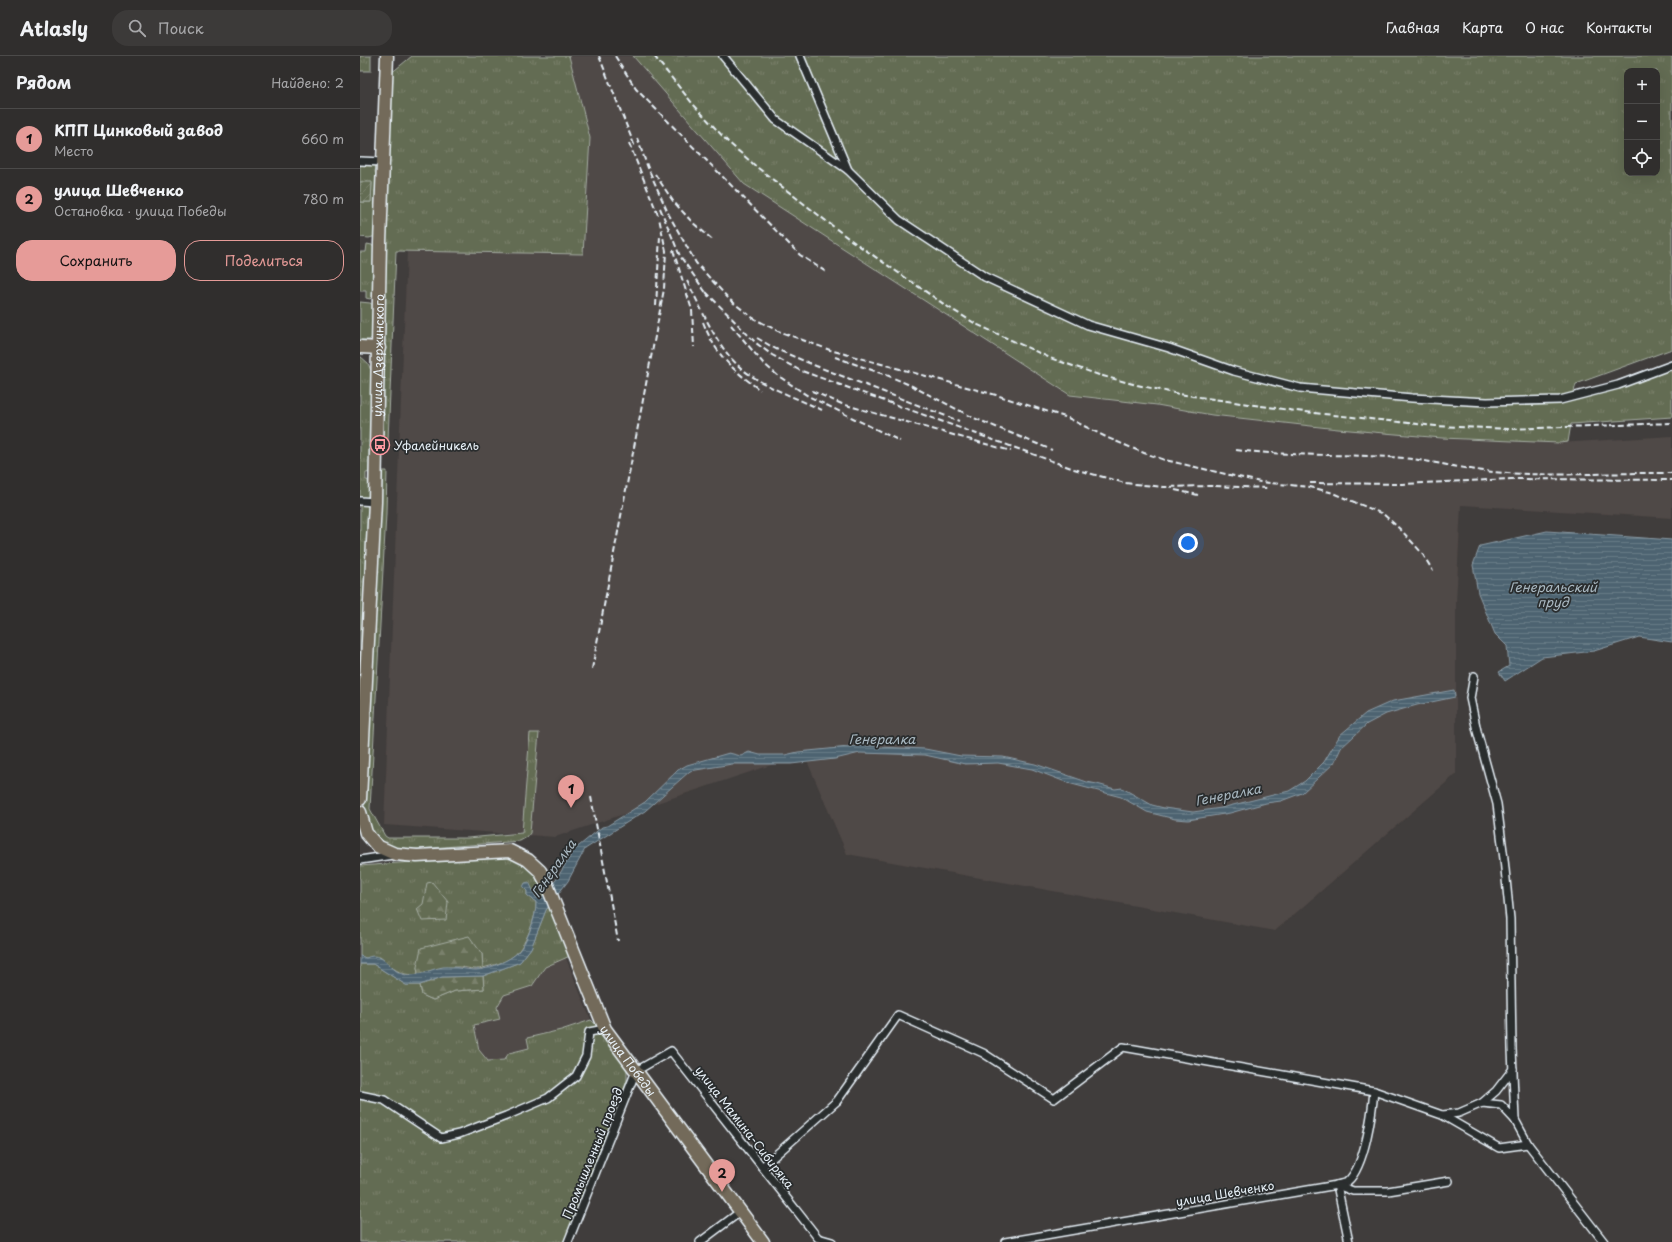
<!DOCTYPE html>
<html lang="ru">
<head>
<meta charset="utf-8">
<style>
  body { margin:0; font-family:"Playpen Sans",sans-serif; background:#3c3a39; color:#f1f3f6 }
  .controls { position:absolute; right:12px; top:12px; display:grid; overflow:hidden; border-radius:8px; box-shadow:0 4px 16px #0002 }
  .controls button { width:36px; height:36px; display:grid; place-items:center; padding:0; border:0; border-bottom:1px solid #4b4a49; background:#302e2d; color:#f1f3f6; font:20px sans-serif }
  .you { position:absolute; left:828px; top:487px; width:14px; height:14px; margin:-10px; border:3px solid #fff; border-radius:50%; background:#1a73e8; box-shadow:0 0 0 6px #1a73e833 }
  .badge { display:grid; place-items:center; width:26px; height:26px; border-radius:50%; background:#e69b98; color:#111; font-size:13px; font-weight:700 }
  .pin { position:absolute; translate:-50% -33px; filter:drop-shadow(0 1px 2px #0008) }
  .pin::after { content:''; position:absolute; top:21px; width:14px; height:12px; background:inherit; clip-path:polygon(0 0,100% 0,50% 100%) }
  .list { margin:0; padding:0; list-style:none }
  h2 { display:flex; justify-content:space-between; align-items:center; height:52px; margin:0; padding:0 16px; font-size:17px }
  h2 small { font-size:13px; font-weight:400; color:#a8a8aa }
  .list li { display:grid; grid-template-columns:26px 1fr auto; gap:12px; align-items:center; box-sizing:border-box; height:60px; padding:0 16px; border-top:1px solid #4b4a49 }
  .list b { display:block; font-size:15px; white-space:nowrap }
  .list p { margin:0; font-size:13px; white-space:nowrap; color:#a8a8aa }
  .list em { font-size:13px; font-style:normal; color:#a8a8aa }
  .actions { display:flex; gap:8px; padding:12px 16px }
  .actions a { flex:1; padding:9px 0; border:1px solid #e69b98; border-radius:16px; text-align:center; font-size:14px; color:#e69b98 }
  .actions .main { background:#e69b98; color:#111 }
  .icon { flex:none; width:22px; height:22px; fill:none; stroke:currentColor; stroke-width:2; stroke-linecap:round; stroke-linejoin:round }
  .map { position:relative; flex:none; width:1312px; height:1186px; overflow:hidden }
  header { display:flex; align-items:center; gap:24px; box-sizing:border-box; height:56px; padding:0 20px; background:#302e2d; border-bottom:1px solid #4b4a49 }
  header strong { font-size:19px }
  nav { display:flex; gap:22px; margin-inline-start:auto; font-size:14px }
  .search { width:280px; height:36px; background:#3c3a39; display:flex; align-items:center; gap:10px; box-sizing:border-box; padding:0 14px; border-radius:16px; color:#a8a8aa; font-size:15px }
  main { display:flex }
  aside { flex:1; background:#302e2d }
  .map>svg:first-child { display:block }
  .built { fill:#4f4846 }
  .grass { fill:url(#grass-tufts); stroke:#a6aea5; fill-rule:evenodd }
  .forest { fill:url(#forest-firs); stroke:#a6aea5 }
  .garden { fill:url(#garden-furrows); stroke:#a6aea5 }
  .water { fill:url(#water-rules); stroke:#8b9ca7 }
  .lines { fill:none; stroke-linecap:round; stroke-linejoin:round }
  .street-casing { stroke:#e8f1f8; stroke-width:10 }
  .primary-casing { stroke:#e8f1f8; stroke-width:15 }
  .street { stroke:#2a2d2e; stroke-width:7 }
  .primary { stroke:#736b5a; stroke-width:12 }
  .rail { stroke:#e8f1f8; stroke-width:2; stroke-dasharray:6 3; stroke-linecap:butt }
  .labels { text-anchor:middle; dominant-baseline:central; stroke-width:3.5; stroke-linejoin:round; paint-order:stroke }
  .street-label { font-size:12px; fill:#e8f1f8; stroke:#2a2d2e }
  .poi-label { font-size:12px; fill:#e8f1f8; stroke:#2a2d2e; text-anchor:start }
  .water-label { font-size:13px; font-style:italic; fill:#aab9c2; stroke:#2a2d2e }
</style>
</head>
<body>
<header>
<strong>Atlasly</strong>
<div class="search"><svg class="icon" aria-label="search" viewBox="0 0 24 24"><circle cx="10" cy="10" r="6"/><path d="M15 15l6 6"/></svg>Поиск</div>
<nav><a>Главная</a><a>Карта</a><a>О нас</a><a>Контакты</a></nav>
</header>
<main>
<aside>
<h2>Рядом<small>Найдено: 2</small></h2>
<ul class="list">
<li><span class="badge">1</span><div><b>КПП Цинковый завод</b><p>Место</p></div><em>660 m</em></li>
<li><span class="badge">2</span><div><b>улица Шевченко</b><p>Остановка · улица Победы</p></div><em>780 m</em></li>
</ul>
<div class="actions"><a class="main">Сохранить</a><a>Поделиться</a></div>
</aside>
<div class="map">
<svg width="1312" height="1186" viewBox="0 0 1312 1186">
  <defs>
    <pattern id="grass-tufts" width="24" height="20" patternUnits="userSpaceOnUse"><rect width="24" height="20" fill="#646c52"/><path d="M3 7l-1-3M5 7V3M7 7l1-3M15 17l-1-3M17 17v-4M19 17l1-3" fill="none" stroke="#7a816c"/></pattern>
    <pattern id="forest-firs" width="22" height="20" patternUnits="userSpaceOnUse"><rect width="22" height="20" fill="#646c52"/><path d="M5 1l3.5 6h-7zM16 11l3.5 6h-7z" fill="#7a816c"/></pattern>
    <pattern id="garden-furrows" width="10" height="10" patternUnits="userSpaceOnUse"><rect width="10" height="10" fill="#646c52"/><path d="M-1 1l2-2M0 10L10 0M9 11l2-2" fill="none" stroke="#7a816c"/></pattern>
    <pattern id="water-rules" width="6" height="5" patternUnits="userSpaceOnUse"><rect width="6" height="5" fill="#4d6471"/><path d="M0 2.5h6" fill="none" stroke="#677b86"/></pattern>
  </defs>
  <rect width="100%" height="100%" fill="#403d3c"/>
  <filter id="ink" filterUnits="userSpaceOnUse"><feTurbulence type="fractalNoise" baseFrequency=".025" numOctaves="2"/><feDisplacementMap in="SourceGraphic" scale="8" xChannelSelector="R" yChannelSelector="G"/><feConvolveMatrix kernelMatrix="1 2 1 2 8 2 1 2 1" color-interpolation-filters="sRGB"/></filter>
  <g filter="url(#ink)">
    <g class="built">
      <polygon points="209,0 273,0 385,128 710,339 797,349 852,359 978,373 1082,382 1199,387 1312,380 1312,462 1101,449 1096,547 1096,718 915,875 487,798 444,698 195,781 24,769 47,195 223,198 230,82"/>
      <polygon points="206,902 231,964 201,974 167,982 169,992 149,997 144,1004 128,1005 119,994 114,968 140,963 137,951 144,939 172,930 185,911"/>
    </g>
    <g class="grass">
      <rect x="0" y="0" width="11" height="15"/>
      <polygon points="52,0 209,0 230,82 223,198 36,195 28,384 20,384 30,18"/>
      <path d="M273,0H1312V293L1216,328L1212,343L1312,312V361L1211,368L1208,386L1199,387L1082,382L978,373L852,359L797,349L710,339L384,128ZM1267,15H1297V117H1267Z"/>
      <polygon points="2,108 16,109 19,114 16,180 9,182 0,181 0,146 11,146 12,127 0,126 0,111"/>
      <polygon points="7,188 12,189 17,197 16,237 10,243 6,242 6,235 0,235 0,196 6,196"/>
      <polygon points="0,246 10,247 16,251 15,279 9,284 0,284"/>
      <polygon points="0,300 8,307 13,320 11,416 6,417 6,424 11,425 0,632"/>
      <polygon points="22,415 27,415 26,458 10,753 25,780 28,782 108,782 162,777 170,677 179,677 170,777 167,781 160,785 45,794 34,792 25,788 17,782 9,773 5,760 4,743"/>
      <path d="M130,800C166,801 169,807 185,837L181,842L176,841L174,836L167,835V839L176,846C177,860 165,893 152,901C144,907 133,909 123,912L122,898L57,911L58,918C39,921 34,912 20,901L6,902L0,900V810Z"/>
      <polygon points="190,849 210,900 185,911 172,930 144,939 137,951 140,963 114,969 119,994 128,1005 144,1004 149,997 169,992 167,982 201,974 231,964 241,973 263,1006 267,1013 267,1025 205,1186 0,1186 0,908 13,908 46,929 60,929 62,939 73,944 95,935 124,933 123,920 160,906 171,892 186,854"/>
    </g>
    <g class="forest">
      <polygon points="72,826 88,846 86,864 62,865 57,853 63,848 67,827"/>
      <path d="M109,880L122,898L123,912C114,915 107,911 98,911C84,911 72,914 58,918L57,911L61,892Z"/>
      <polygon points="123,920 124,933 95,935 73,944 62,939 60,929 82,921"/>
    </g>
    <polygon class="garden" points="0,126 12,126 11,146 0,146"/>
    <g class="water">
      <polygon points="1187,475 1312,484 1312,586 1279,581 1234,595 1182,601 1145,625 1139,616 1149,610 1147,590 1135,578 1118,537 1113,509 1120,490"/>
      <path d="M1094,634L1095,641L1057,649L1026,658L1007,668L981,692L974,707L942,737L921,745L906,747L870,757L828,764L815,763L787,756L761,741L708,727L672,713L638,707L605,708L565,699L500,697L475,703L431,708H372L330,715L285,755L225,793L208,825L186,854L171,892L160,906L123,920L82,921L60,929H46L13,908H0V900L6,902C24,893 30,918 47,919C59,920 71,913 83,911C95,910 105,914 116,914C127,914 151,904 158,896C167,887 177,859 176,846L167,839V835L163,831L165,827L169,826L176,841L181,842L196,824L214,794L242,771L247,770L285,746L318,714L327,709L369,697L381,700L389,696L400,699H425L438,696L499,690H516L519,691L565,693L601,700L643,701L675,708L727,726L737,728L755,733L762,732L792,749L804,752L833,756L861,752L929,735L945,725L964,706L980,679L1006,657L1033,645Z"/>
    </g>
    <g class="lines">
      <defs>
        <g id="street">
          <polyline points="363,0 416,64 488,114"/>
          <polyline points="440,0 488,114 539,164 625,221 728,269 809,292 874,315 940,332 1052,342 1127,346 1200,344 1258,329 1312,309"/>
          <polyline points="0,105 23,106"/>
          <polyline points="0,445 15,446"/>
          <polyline points="1114,620 1110,642 1117,675 1137,748 1144,803 1150,863 1152,993 1155,1064 1168,1088 1244,1186"/>
          <polyline points="0,804 33,799"/>
          <polyline points="0,1039 24,1044 81,1082 99,1078 146,1060 188,1042 216,1020 226,1000 229,976 245,973"/>
          <polyline points="1122,1047 1136,1035 1153,1013"/>
          <polyline points="1083,1059 1099,1057 1122,1047 1141,1049 1155,1064"/>
          <polyline points="402,1111 477,1045 538,959 623,997 694,1043 763,991 1014,1035 1082,1059 1139,1092 1168,1088"/>
          <path d="M977,1129C980,1128 986,1127 988,1125C1005,1110 1012,1057 1014,1035"/>
          <polyline points="977,1129 989,1186"/>
          <polyline points="208,1186 276,1015 311,995 458,1182 472,1186"/>
          <polyline points="340,1186 380,1156"/>
          <polyline points="645,1186 977,1129 993,1135 1028,1135 1089,1125"/>
        </g>
        <g id="primary">
          <polyline points="0,291 19,292"/>
          <path id="s1" d="M0,743L15,446L20,187L27,0"/>
          <path id="s2" d="M0,756L6,777L17,790L35,798L57,800L150,795L168,804L180,815L185,824L245,973L403,1186"/>
        </g>
      </defs>
      <use href="#street" class="street-casing"/>
      <use href="#primary" class="primary-casing"/>
      <use href="#street" class="street"/>
      <use href="#primary" class="primary"/>
      <g class="rail">
        <polyline points="239,0 275,91"/>
        <polyline points="255,0 276,33 440,199 466,216"/>
        <polyline points="294,0 332,47 368,86 398,112 488,182 588,251 616,268 690,302 739,319 777,329 819,338 936,355 1076,370 1150,373 1312,367"/>
        <polyline points="277,82 288,112 309,159 336,207 370,244 393,262 418,275 470,294 636,339 708,362 748,382 784,397 805,404 900,426 950,431 970,436 1023,458 1041,474 1062,497 1073,515"/>
        <polyline points="269,87 298,159"/>
        <polyline points="295,118 313,145 332,166 354,185"/>
        <polyline points="300,152 320,200 349,241"/>
        <polyline points="313,194 332,254 334,291"/>
        <path d="M327,225C343,255 356,291 382,313C404,331 437,342 462,354"/>
        <polyline points="346,236 396,287 412,299 439,314 714,413 765,427 804,431 852,430 909,432"/>
        <polyline points="296,250 300,180"/>
        <path d="M343,266C357,301 371,312 400,334"/>
        <polyline points="371,269 403,307 417,319 448,340 540,385"/>
        <polyline points="397,282 416,293 456,310 599,365"/>
        <polyline points="475,301 529,320 552,330 614,362 692,394"/>
        <polyline points="452,335 482,348 651,395"/>
        <path d="M876,394C927,400 977,398 1028,401C1060,402 1092,411 1124,415C1186,422 1250,416 1312,417"/>
        <polyline points="950,427 1042,428 1151,423 1312,424"/>
        <polyline points="815,434 838,439"/>
        <polyline points="232,613 304,233 306,195 299,162"/>
        <polyline points="231,741 258,885"/>
      </g>
    </g>
  </g>
  <defs>
    <symbol id="bus-ring" viewBox="-11 -11 22 22"><circle r="9.5" fill="#2a2d2e" stroke="#ff9aa2" stroke-width="1.5"/><path d="M-5-6H5V4H4V6H2V4H-2V6H-4V4H-5ZM-3.5-4V0h7V-4ZM-3.5 1.2v1.5H-2V1.2ZM2 1.2v1.5H3.5V1.2Z" fill="#ff9aa2"/></symbol>
  </defs>
  <g fill-rule="evenodd">
    <use href="#bus-ring" x="9" y="378" width="22" height="22"/>
  </g>
  <g class="labels">
    <g class="street-label">
      <text stroke="none"><textPath href="#s1" startOffset="444">улица Дзержинского</textPath></text>
      <text stroke="none"><textPath href="#s2" startOffset="420">улица Победы</textPath></text>
      <text transform="translate(385 1071) rotate(52)">улица Мамина-Сибиряка</text>
      <text transform="translate(232 1097) rotate(-68)">Промышленный проезд</text>
      <text transform="translate(865 1137) rotate(-10)">улица Шевченко</text>
    </g>
    <g class="poi-label">
      <text x="34" y="389">Уфалейникель</text>
    </g>
    <g class="water-label">
      <text x="1193" y="530">Генеральский<tspan x="1193" dy="15">пруд</tspan></text>
      <text x="522" y="682">Генералка</text>
      <text transform="translate(868 738) rotate(-11)">Генералка</text>
      <text transform="translate(193 812) rotate(-55)">Генералка</text>
    </g>
  </g>
</svg>
<div class="controls">
<button>+</button>
<button>−</button>
<button><svg class="icon" aria-label="locate" viewBox="0 0 24 24"><circle cx="12" cy="12" r="6"/><path d="M12 2v4M12 18v4M2 12h4M18 12h4"/></svg></button>
</div>
<div class="you"></div>
<div class="pin badge" style="left:211px;top:752px">1</div>
<div class="pin badge" style="left:362px;top:1136px">2</div>
</div>
</main>
</body>
</html>
